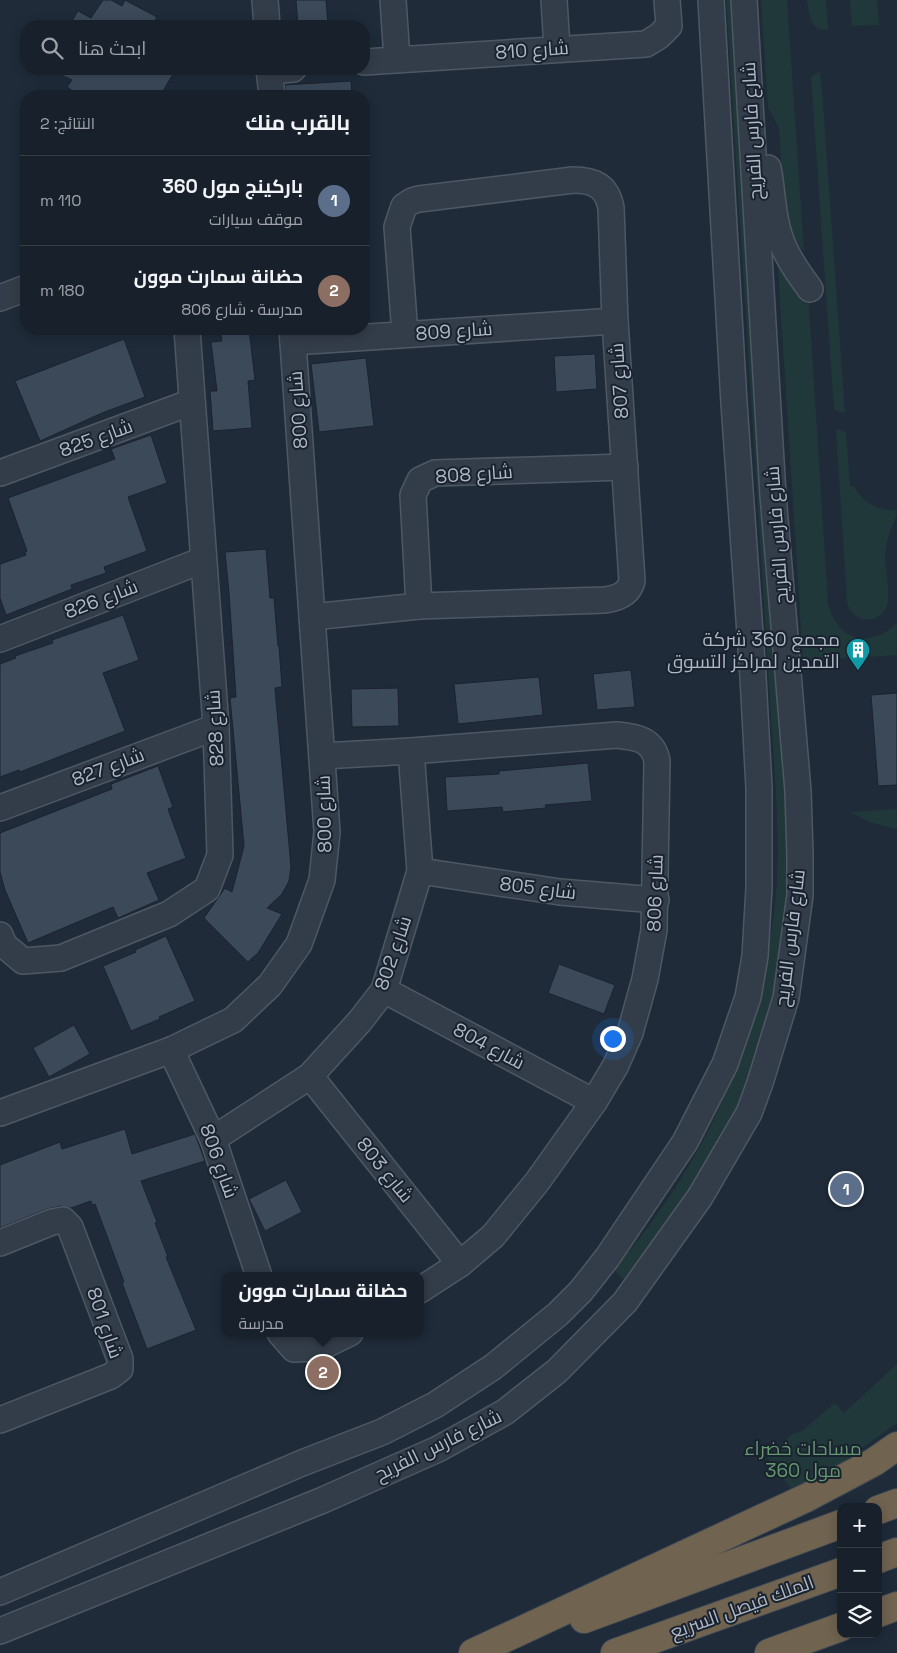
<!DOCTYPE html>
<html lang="ar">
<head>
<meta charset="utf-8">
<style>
  body { margin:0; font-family:"Space Grotesk",Cairo,sans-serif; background:#242d37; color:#f1f3f6; direction:rtl }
  .controls { position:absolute; right:15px; bottom:15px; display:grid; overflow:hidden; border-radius:10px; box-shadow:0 2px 12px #0003 }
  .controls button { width:45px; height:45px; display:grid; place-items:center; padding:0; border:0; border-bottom:1px solid #363e47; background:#17202b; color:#f1f3f6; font:25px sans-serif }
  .you { position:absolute; left:612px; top:1038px; width:18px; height:18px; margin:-12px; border:4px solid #fff; border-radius:50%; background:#1a73e8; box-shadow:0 0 0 8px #1a73e833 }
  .badge { display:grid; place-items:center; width:32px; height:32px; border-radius:50%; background:#7cb1fd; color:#fff; font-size:16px; font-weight:700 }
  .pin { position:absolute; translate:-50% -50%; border:2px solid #fff; box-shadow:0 1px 5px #0006 }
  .popup { position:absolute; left:222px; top:1272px; width:202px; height:65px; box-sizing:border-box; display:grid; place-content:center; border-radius:10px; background:#17202b; filter:drop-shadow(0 1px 4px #0005); font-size:16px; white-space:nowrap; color:#9ea3a9 }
  .popup b { font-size:19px; color:#f1f3f6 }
  .popup::after { content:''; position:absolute; left:50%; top:100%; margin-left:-10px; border:10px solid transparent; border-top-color:#17202b }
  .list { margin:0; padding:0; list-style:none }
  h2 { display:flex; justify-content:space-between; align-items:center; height:65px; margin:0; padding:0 20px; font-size:21px }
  h2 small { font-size:16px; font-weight:400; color:#9ea3a9 }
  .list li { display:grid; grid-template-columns:32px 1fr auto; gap:15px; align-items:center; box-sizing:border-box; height:90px; padding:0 20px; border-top:1px solid #363e47 }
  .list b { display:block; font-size:19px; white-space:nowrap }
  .list p { margin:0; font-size:16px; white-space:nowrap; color:#9ea3a9 }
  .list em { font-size:16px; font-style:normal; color:#9ea3a9 }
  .icon { flex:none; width:28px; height:28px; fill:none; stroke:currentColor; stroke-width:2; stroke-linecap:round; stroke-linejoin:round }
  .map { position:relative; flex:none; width:897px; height:1653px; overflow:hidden; direction:ltr }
  .search { position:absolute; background:#17202b; box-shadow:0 2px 12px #0003; left:20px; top:20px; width:350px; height:55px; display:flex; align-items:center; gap:12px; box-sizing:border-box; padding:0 18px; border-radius:20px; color:#9ea3a9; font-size:19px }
  .panel { position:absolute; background:#17202b; box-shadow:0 2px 12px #0003; left:20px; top:90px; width:350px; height:245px; border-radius:20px; direction:rtl }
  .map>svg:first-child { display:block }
  .green { fill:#21383a }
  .building { fill:#3b4959; stroke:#1b2430 }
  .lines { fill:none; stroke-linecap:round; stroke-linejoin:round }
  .minor-casing { stroke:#4e5864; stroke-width:28 }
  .highway-casing { stroke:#3e4854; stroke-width:30 }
  .minor { stroke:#333d49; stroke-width:25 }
  .highway { stroke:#706350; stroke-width:28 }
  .labels { text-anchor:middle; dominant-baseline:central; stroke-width:4; stroke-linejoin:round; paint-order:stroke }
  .street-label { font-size:19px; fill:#aeb8c6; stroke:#19222e }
  .poi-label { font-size:19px; fill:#aeb8c6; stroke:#19222e; text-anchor:end }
  .park-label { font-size:19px; fill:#64986f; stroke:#19222e }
</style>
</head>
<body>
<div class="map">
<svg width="897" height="1653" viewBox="0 0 897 1653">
  <rect width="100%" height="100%" fill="#1f2b39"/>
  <g class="green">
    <path d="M726,0H744L796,819L780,982L740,1106L718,1152L628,1284L614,1270C663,1212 707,1145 733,1074C740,1054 745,1032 751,1012C756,993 763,973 767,954C779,902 779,848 776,795Z"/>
    <polygon points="761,0 787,0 804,252 787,227 783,201 779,128 768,108"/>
    <path d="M807,0H826L828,30C810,31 809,15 807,0Z"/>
    <polygon points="850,0 877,0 879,25 852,26"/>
    <polygon points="820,71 822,90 845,413 834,410 811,77"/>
    <path d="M776,236L808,290L828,603C836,640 870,650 897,623V655L803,661Z"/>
    <path d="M836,429L846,432L850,486H854C862,503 878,511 897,510C897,519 892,524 890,532C887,540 886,547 885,555C885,569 892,597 886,608C876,627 851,621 847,602Z"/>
    <polygon points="897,809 897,829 869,822 851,812"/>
    <polygon points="897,1364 897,1423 796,1495 767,1457 792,1434 802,1431 835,1403 844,1413"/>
  </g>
  <g class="building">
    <polygon points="103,0 111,0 122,6 125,0 157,17 152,26 69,26 78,11 91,18"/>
    <polygon points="296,0 326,0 328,24 298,26"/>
    <polygon points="49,69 176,69 160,96 70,96 73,91 67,87 72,80"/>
    <polygon points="351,81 352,96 286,96 285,85"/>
    <polygon points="220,329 249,329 255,380 248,381 252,428 213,431 210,391 217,391 211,342 222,341"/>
    <polygon points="124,339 145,397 102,413 40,441 15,381"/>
    <polygon points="595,354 597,389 556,392 554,356"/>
    <polygon points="366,358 374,426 319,432 311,364"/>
    <polygon points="151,435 167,483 128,497 147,551 104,567 106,573 71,585 72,589 6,615 0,598 0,564 26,555 25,552 27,551 8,498 115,459 111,449"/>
    <polygon points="266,549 270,598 274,598 278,646 279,646 282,687 275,688 291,867 289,881 282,894 267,908 282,914 258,953 248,962 204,918 225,888 232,892 244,846 230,698 236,697 229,593 225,552"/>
    <polygon points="123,615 139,660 103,673 125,731 20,772 19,770 0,777 0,664 16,658 15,656 53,643 52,640"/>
    <polygon points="631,670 635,707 597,710 593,674"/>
    <polygon points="539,677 543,715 458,724 454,684"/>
    <polygon points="398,688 399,726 352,727 351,689"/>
    <polygon points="897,693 897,785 878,786 871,695"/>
    <polygon points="588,763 592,801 545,805 546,808 503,812 502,807 447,811 445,777 499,774 499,771"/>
    <polygon points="158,766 173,807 168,809 186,858 147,873 159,900 118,918 113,907 28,943 5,890 0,872 0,833 112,789 111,784"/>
    <polygon points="166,936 195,1001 159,1017 160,1019 131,1031 103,966 136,952 135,950"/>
    <polygon points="559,964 615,985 604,1014 548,993"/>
    <polygon points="74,1025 90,1054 49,1077 33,1048"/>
    <polygon points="125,1129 132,1154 195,1134 205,1161 141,1181 157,1222 155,1223 168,1257 166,1257 196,1330 147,1349 122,1283 124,1282 111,1247 95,1204 92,1205 91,1201 71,1208 61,1206 47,1209 0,1228 0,1165 60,1142 62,1149"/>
    <polygon points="286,1180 302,1212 265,1231 249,1199"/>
  </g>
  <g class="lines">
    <defs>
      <g id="minor">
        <polyline points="265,0 267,26"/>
        <polyline points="393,0 397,59"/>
        <polyline points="554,0 557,48"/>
        <polyline points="364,62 646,44 659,36 669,26 667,0"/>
        <polyline points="269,69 272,96"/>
        <polyline points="270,71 293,69"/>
        <path d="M768,168C772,187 772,208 777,227C782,250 796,270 810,289"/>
        <polyline points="0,298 26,288"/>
        <polyline points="293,342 615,321"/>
        <polyline points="0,473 192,402"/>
        <polyline points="419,606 413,495 420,480 435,473 625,467"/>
        <path d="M312,617L419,606L605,600C618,598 629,594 632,581L615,321L611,208C607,186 594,180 573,180L419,199L412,201L404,206L397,227L405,334"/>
        <polyline points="0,639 203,560"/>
        <path d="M323,756L411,751L617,735C636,737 653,739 657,761L654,930L645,979L630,1033L616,1065L594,1102L537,1182L493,1236L460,1264L420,1290"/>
        <polyline points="0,808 216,727"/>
        <polyline points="420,871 560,892 656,900"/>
        <polyline points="0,935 4,945 23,961 61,958 169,914 207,889 220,855 216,727 187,329"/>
        <polyline points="384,990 594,1102"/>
        <polyline points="171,1050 213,1139 259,1276"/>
        <polyline points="310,1076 460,1264"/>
        <polyline points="0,1113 171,1050 233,1020 270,985 299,944 322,880 327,832 292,329"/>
        <polyline points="213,1139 310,1076 360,1021 384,990 420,871 411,751"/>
        <polyline points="0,1243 52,1222 63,1220 70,1227 120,1359 120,1369 111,1376 0,1420"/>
        <polyline points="280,1333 294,1349 319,1348 350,1333"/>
        <polyline points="0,1592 302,1463 382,1432 435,1405 493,1367 558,1314 581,1291 607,1258 685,1142 725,1064 748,997 755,956 759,888 759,788 753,677 734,403 711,0"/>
        <polyline points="0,1631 323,1500 438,1449 505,1412 557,1371 625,1302 700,1197 749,1113 760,1083 786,998 800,895 800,855 798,791 773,495 744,0"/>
      </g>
      <g id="highway">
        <polyline points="878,1510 897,1503"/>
        <polyline points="878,1559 897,1552"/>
        <polyline points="878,1613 897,1606"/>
        <polyline points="584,1619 841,1524"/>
        <polyline points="473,1653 806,1498 874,1462 897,1446"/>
        <polyline points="615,1653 841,1572"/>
        <polyline points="769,1653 841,1627"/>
      </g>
    </defs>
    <use href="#minor" class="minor-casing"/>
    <use href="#highway" class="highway-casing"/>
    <use href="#minor" class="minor"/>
    <use href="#highway" class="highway"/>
  </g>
  <defs>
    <symbol id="building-pin" viewBox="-11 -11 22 30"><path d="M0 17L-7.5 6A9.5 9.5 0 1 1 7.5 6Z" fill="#0f9aa8" stroke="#19222e"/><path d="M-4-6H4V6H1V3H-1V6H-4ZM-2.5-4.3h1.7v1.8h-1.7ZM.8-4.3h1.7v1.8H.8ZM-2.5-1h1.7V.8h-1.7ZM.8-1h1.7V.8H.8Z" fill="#fff"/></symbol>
  </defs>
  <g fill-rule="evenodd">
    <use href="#building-pin" x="844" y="636" width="28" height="38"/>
  </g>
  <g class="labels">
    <g class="street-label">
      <text transform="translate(532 50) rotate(-4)">شارع 810</text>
      <text transform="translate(752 131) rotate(-93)">شارع فارس الفريح</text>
      <text transform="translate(454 331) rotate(-4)">شارع 809</text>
      <text transform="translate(619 381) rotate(-94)">شارع 807</text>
      <text transform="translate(298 410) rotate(-94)">شارع 800</text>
      <text transform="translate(96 438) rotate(-20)">شارع 825</text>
      <text transform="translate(474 474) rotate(-4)">شارع 808</text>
      <text transform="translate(777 535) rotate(-94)">شارع فارس الفريح</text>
      <text transform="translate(101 599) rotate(-21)">شارع 826</text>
      <text transform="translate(215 728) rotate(-93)">شارع 828</text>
      <text transform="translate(108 767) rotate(-21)">شارع 827</text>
      <text transform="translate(324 814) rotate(-91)">شارع 800</text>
      <text transform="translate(538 888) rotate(7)">شارع 805</text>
      <text transform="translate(655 893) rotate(-88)">شارع 806</text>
      <text transform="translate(790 938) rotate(-83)">شارع فارس الفريح</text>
      <text transform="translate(393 953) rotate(-71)">شارع 802</text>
      <text transform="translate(489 1046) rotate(28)">شارع 804</text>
      <text transform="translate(219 1161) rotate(70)">شارع 806</text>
      <text transform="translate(385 1170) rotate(51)">شارع 803</text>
      <text transform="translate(105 1323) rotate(71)">شارع 801</text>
      <text transform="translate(438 1445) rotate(-26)">شارع فارس الفريح</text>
      <text transform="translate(742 1607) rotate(-20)">الملك فيصل السريع</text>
    </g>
    <g class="poi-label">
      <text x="840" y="639">مجمع 360 شركة<tspan x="840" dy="22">التمدين لمراكز التسوق</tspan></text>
    </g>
    <g class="park-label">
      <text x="803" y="1448">مساحات خضراء<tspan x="803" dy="22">360 مول</tspan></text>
    </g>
  </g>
</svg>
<div class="controls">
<button>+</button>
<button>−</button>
<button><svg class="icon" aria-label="layers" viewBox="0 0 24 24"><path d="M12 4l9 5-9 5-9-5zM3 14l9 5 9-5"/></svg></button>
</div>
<div class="you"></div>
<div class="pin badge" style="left:846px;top:1189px;background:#5c6f8a">1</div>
<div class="pin badge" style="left:323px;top:1372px;background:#8d6e63">2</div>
<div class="popup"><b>حضانة سمارت موون</b>مدرسة</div>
<div class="search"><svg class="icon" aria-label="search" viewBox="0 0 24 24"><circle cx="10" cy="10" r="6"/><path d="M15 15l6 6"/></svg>ابحث هنا</div>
<section class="panel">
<h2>بالقرب منك<small>النتائج: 2</small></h2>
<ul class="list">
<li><span class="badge" style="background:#5c6f8a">1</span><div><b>باركينج مول 360</b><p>موقف سيارات</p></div><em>110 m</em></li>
<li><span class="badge" style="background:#8d6e63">2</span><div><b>حضانة سمارت موون</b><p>مدرسة · شارع 806</p></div><em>180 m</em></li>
</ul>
</section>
</div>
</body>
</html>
